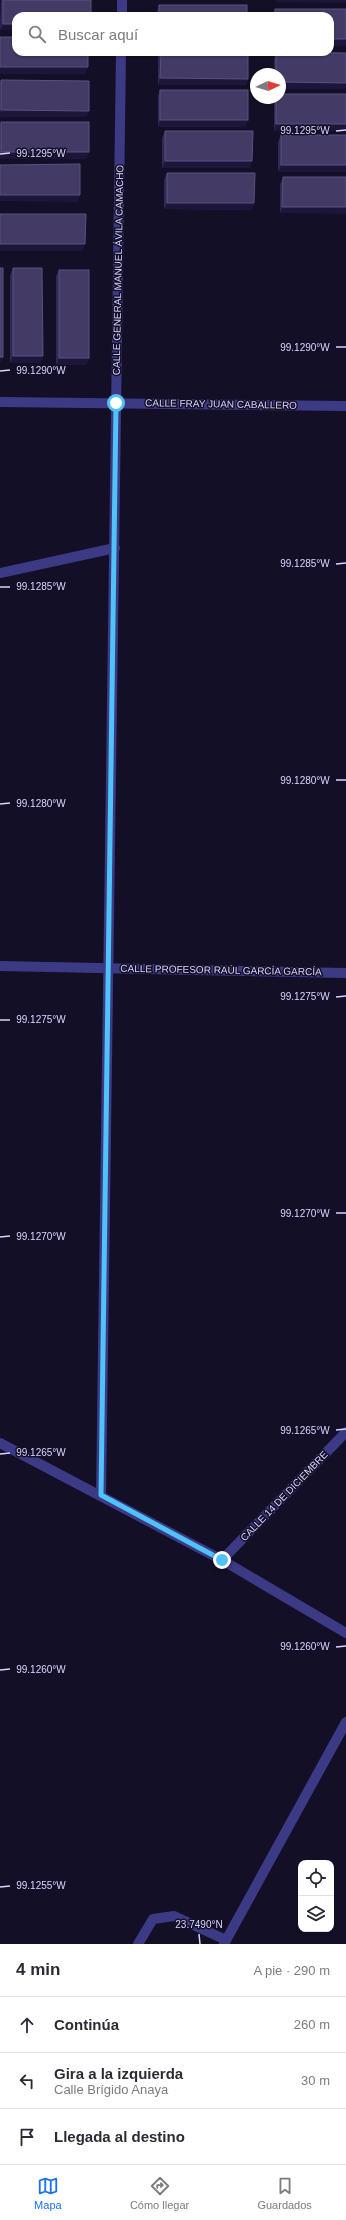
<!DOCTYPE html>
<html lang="es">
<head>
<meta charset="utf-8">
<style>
  body { margin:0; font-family:Helvetica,sans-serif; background:#f2f2f3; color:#2b2b33 }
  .controls { position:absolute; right:12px; bottom:12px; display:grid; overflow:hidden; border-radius:8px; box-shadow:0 1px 3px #0004 }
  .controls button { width:36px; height:36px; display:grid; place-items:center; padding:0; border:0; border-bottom:1px solid #e1e1e2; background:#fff; color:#2b2b33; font:20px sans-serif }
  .compass { position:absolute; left:250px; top:68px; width:36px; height:36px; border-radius:50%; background:#fff; box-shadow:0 1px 3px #0004; rotate:86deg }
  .stop { position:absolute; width:12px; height:12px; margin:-9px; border:3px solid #4fc3f7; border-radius:50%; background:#fff }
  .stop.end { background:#4fc3f7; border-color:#fff; box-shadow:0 1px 4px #0008 }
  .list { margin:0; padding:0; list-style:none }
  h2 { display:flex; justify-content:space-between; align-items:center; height:52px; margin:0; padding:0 16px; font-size:17px }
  h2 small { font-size:13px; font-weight:400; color:#7c7c81 }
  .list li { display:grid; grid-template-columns:26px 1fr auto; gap:12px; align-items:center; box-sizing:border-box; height:56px; padding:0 16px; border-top:1px solid #e1e1e2 }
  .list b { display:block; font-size:15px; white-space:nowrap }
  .list p { margin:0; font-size:13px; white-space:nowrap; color:#7c7c81 }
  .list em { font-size:13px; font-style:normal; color:#7c7c81 }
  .icon { flex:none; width:22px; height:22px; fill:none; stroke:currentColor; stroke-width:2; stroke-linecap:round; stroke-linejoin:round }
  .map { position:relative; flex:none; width:346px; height:1944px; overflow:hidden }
  .search { position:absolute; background:#fff; box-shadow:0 1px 3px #0004; left:12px; right:12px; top:12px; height:44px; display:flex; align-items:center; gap:10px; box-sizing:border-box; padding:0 14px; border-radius:12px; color:#7c7c81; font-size:15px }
  .sheet { height:220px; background:#fff }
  nav { display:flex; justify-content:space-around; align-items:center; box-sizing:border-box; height:56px; border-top:1px solid #e1e1e2; background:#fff; font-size:11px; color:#7c7c81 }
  nav a { display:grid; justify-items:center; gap:2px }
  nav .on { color:#1a73e8 }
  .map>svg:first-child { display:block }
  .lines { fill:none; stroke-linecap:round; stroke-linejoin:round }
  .lane { stroke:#3d3a85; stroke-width:10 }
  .street { stroke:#3d3a85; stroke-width:10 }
  .wall { fill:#312854 }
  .shaded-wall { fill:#1d163a }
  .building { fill:#433a66; stroke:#5a527e }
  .route { stroke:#4fc3f7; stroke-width:5 }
  .ticks { fill:none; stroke:#d9d4ff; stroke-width:1.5 }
  .labels { text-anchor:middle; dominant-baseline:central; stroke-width:3; stroke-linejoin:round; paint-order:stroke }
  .street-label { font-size:10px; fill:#d9d4ff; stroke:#130f26 }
  .ticks-label { font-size:10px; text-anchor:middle; fill:#d9d4ff; stroke:#130f26; stroke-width:3; stroke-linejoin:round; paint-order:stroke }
</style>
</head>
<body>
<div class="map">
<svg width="346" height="1944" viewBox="0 0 346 1944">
  <rect width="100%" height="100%" fill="#130f26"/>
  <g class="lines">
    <polyline class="lane" points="138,1944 153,1919 174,1916 226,1940"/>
    <g class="street">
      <polyline points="122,16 122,0"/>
      <polyline points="0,402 346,406"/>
      <polyline points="0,573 115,548"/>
      <polyline points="0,966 346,973"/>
      <polyline points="0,1443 222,1560 346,1633"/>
      <polyline points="101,1495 121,52"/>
      <polyline points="222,1560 346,1432"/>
      <polyline points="224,1944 346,1722"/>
    </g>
  </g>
  <g class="wall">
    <polygon points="1,0 91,0 0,30"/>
    <polygon points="159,5 247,16 157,16 157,12"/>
    <polygon points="275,9 330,16 273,16"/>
    <polygon points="159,52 248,52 248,79 246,85 158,85 158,55"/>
    <polygon points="276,52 346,53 346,89 280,89 280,74 274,74 274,59"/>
    <polygon points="1,80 87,117 0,117 0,83"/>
    <polygon points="160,90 246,127 158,127 158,96"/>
    <polygon points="346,94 346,131 274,131 274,100 275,98"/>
    <polygon points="1,122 89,152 86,159 0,159 0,125"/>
    <polygon points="165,131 250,168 162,168 162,138"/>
    <polygon points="281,135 346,135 278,172 278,142"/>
    <polygon points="167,173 254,203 252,210 164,209 164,180"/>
    <polygon points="283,177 346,177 280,213 280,184"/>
    <polygon points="13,268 43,356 40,363 10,363 10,275"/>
    <polygon points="59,270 89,358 86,365 56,365 56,276"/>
  </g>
  <g class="shaded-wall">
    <polygon points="276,0 346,0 346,3 275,2"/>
    <polygon points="3,24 16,24 16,30 0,30"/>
    <rect x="330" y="39" width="16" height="7"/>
    <polygon points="0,67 88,67 85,74 0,74"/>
    <polygon points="160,78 248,79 246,85 158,85"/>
    <polygon points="280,82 346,83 346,89 280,89"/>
    <polygon points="1,110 89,111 87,117 0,117 0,114"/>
    <polygon points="160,120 248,120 246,127 158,127"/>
    <polygon points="276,124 346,124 346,131 274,131"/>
    <polygon points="1,152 89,152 86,159 0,159 0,154"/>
    <polygon points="165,161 252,161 250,168 162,168"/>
    <polygon points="281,165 346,165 346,172 278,172"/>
    <polygon points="0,195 80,195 78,202 0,201"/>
    <polygon points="167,203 254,203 252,210 164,209"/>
    <polygon points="282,207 346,207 346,214 280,213"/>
    <polygon points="0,244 85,244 83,251 0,251"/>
    <polygon points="13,356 43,356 40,363 10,363"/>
    <polygon points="0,357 3,357 1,363 0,363"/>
    <polygon points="59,358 89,358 86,365 56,365"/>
  </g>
  <g class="building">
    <polygon points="3,0 91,0 91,16 16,16 16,24 3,24"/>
    <rect x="159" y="5" width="88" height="11"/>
    <polygon points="275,9 346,9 346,39 330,39 330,16 275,16"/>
    <polygon points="0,37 16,37 16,52 88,52 88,67 0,67"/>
    <polygon points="161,52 248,52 248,79 160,78"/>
    <polygon points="276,52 346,53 346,83 280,82 280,74 276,74"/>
    <polygon points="1,80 89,81 89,111 1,110"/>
    <rect x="160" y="90" width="88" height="30"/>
    <polygon points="280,94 346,94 346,124 276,124 276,98 280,98"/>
    <rect x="1" y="122" width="88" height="30"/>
    <polygon points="165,131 253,131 252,161 165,161"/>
    <rect x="281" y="135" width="65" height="30"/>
    <polygon points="80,164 80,195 0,195 0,165"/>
    <polygon points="167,173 255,173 254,203 167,203"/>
    <polygon points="283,177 346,177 346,207 282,207"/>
    <polygon points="0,214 86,214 85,244 0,244"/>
    <rect x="0" y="268" width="3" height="89"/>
    <polygon points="13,268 42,268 43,356 13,356"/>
    <rect x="59" y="270" width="30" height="88"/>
  </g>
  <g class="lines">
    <polyline class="route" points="116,403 101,1495 222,1560"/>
  </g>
  <path class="ticks" d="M336,131L346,130M0,154L10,153M336,347H346M0,371L10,370M336,564L346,563M0,587H10M336,780H346M0,804L10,803M336,997L346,996M0,1020H10M336,1213H346M0,1237L10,1236M336,1430L346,1429M0,1454L10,1453M336,1647L346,1646M0,1670L10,1669M0,1887L10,1886M199,1934L200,1944"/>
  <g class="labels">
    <g class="street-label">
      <text transform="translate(118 270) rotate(-89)">CALLE GENERAL MANUEL ÁVILA CAMACHO</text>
      <text transform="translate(221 404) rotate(1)">CALLE FRAY JUAN CABALLERO</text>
      <text transform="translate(221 970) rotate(1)">CALLE PROFESOR RAÚL GARCÍA GARCÍA</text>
      <text transform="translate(284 1496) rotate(-46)">CALLE 14 DE DICIEMBRE</text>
    </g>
  </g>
  <g class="ticks-label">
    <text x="305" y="134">99.1295°W</text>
    <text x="41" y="157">99.1295°W</text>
    <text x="305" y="351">99.1290°W</text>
    <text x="41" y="374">99.1290°W</text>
    <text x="305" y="567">99.1285°W</text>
    <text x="41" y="590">99.1285°W</text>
    <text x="305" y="784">99.1280°W</text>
    <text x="41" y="807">99.1280°W</text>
    <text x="305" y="1000">99.1275°W</text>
    <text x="41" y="1023">99.1275°W</text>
    <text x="305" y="1217">99.1270°W</text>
    <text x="41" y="1240">99.1270°W</text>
    <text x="305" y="1434">99.1265°W</text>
    <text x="41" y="1456">99.1265°W</text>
    <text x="305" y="1650">99.1260°W</text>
    <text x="41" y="1673">99.1260°W</text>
    <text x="41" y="1889">99.1255°W</text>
    <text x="199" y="1928">23.7490°N</text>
  </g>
</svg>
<div class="controls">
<button><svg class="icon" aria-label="locate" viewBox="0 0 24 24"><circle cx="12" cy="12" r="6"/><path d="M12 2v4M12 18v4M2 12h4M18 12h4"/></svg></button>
<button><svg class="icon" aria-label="layers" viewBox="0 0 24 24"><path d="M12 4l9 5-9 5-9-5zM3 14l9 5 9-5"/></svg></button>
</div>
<svg class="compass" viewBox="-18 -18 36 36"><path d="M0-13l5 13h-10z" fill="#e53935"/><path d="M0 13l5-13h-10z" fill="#7c7c81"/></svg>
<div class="stop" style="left:116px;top:403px"></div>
<div class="stop end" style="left:222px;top:1560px"></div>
<div class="search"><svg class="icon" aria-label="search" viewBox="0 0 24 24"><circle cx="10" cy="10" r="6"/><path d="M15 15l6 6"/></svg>Buscar aquí</div>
</div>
<section class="sheet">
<h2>4 min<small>A pie · 290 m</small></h2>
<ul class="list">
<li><svg class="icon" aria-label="ahead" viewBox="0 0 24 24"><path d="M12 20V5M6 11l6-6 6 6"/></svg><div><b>Continúa</b></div><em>260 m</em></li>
<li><svg class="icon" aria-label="left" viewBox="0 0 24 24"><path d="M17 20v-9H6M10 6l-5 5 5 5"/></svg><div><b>Gira a la izquierda</b><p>Calle Brígido Anaya</p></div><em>30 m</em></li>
<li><svg class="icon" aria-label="arrive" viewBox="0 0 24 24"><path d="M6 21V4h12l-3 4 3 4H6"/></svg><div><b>Llegada al destino</b></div></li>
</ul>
</section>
<nav>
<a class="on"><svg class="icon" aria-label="map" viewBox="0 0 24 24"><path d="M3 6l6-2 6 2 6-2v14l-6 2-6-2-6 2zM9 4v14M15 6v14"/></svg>Mapa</a>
<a><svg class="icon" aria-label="directions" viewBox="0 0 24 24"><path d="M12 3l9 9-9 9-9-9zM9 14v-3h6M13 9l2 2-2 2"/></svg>Cómo llegar</a>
<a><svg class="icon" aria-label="saved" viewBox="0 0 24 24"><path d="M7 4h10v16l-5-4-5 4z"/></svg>Guardados</a>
</nav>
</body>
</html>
